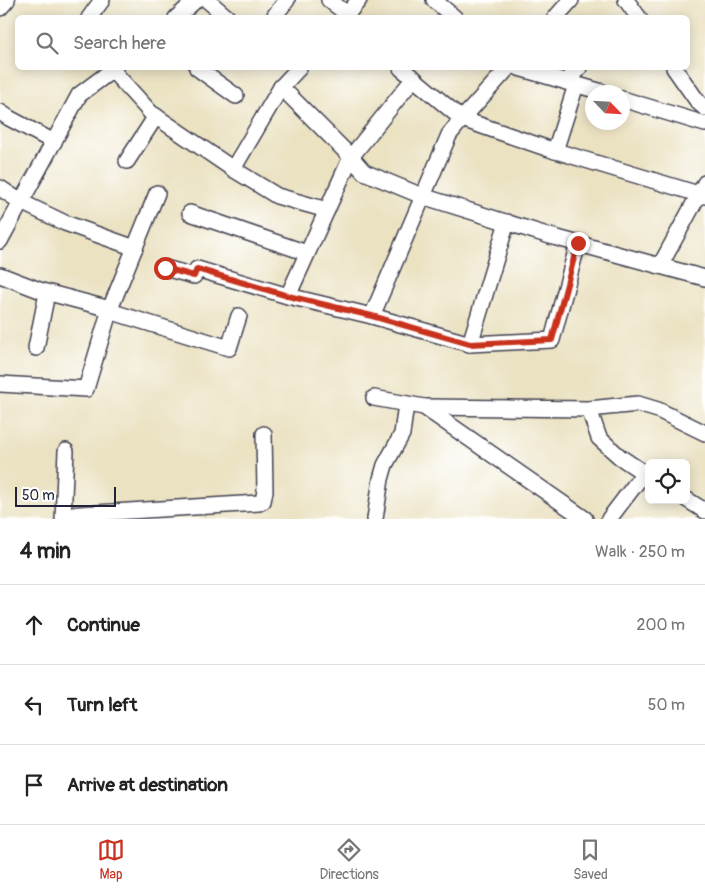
<!DOCTYPE html>
<html lang="en">
<head>
<meta charset="utf-8">
<style>
  body { margin:0; font-family:Pangolin,sans-serif; background:#f6f6f6; color:#222 }
  .controls { position:absolute; right:15px; bottom:15px; display:grid; overflow:hidden; border-radius:8px; box-shadow:0 2px 12px #0003 }
  .controls button { width:45px; height:45px; display:grid; place-items:center; padding:0; border:0; border-bottom:1px solid #e0e0e0; background:#fff; color:#222; font:25px sans-serif }
  .compass { position:absolute; left:585px; top:85px; width:45px; height:45px; border-radius:50%; background:#fff; box-shadow:0 2px 12px #0003; rotate:115deg }
  .scale { position:absolute; left:15px; bottom:12px; width:101px; box-sizing:border-box; padding-left:5px; border:2px solid #22223b; border-top:0; font-size:14px; line-height:18px; white-space:nowrap; color:#22223b; -webkit-text-stroke:4px #fff; paint-order:stroke }
  .stop { position:absolute; width:15px; height:15px; margin:-11px; border:4px solid #c8321e; border-radius:50%; background:#fff }
  .stop.end { background:#c8321e; border-color:#fff; box-shadow:0 1px 5px #0008 }
  .list { margin:0; padding:0; list-style:none }
  h2 { display:flex; justify-content:space-between; align-items:center; height:65px; margin:0; padding:0 20px; font-size:21px }
  h2 small { font-size:16px; font-weight:400; color:#767676 }
  .list li { display:grid; grid-template-columns:32px 1fr auto; gap:15px; align-items:center; box-sizing:border-box; height:80px; padding:0 20px; border-top:1px solid #e0e0e0 }
  .list b { display:block; font-size:19px; white-space:nowrap }
  .list em { font-size:16px; font-style:normal; color:#767676 }
  .icon { flex:none; width:28px; height:28px; fill:none; stroke:currentColor; stroke-width:2; stroke-linecap:round; stroke-linejoin:round }
  .map { position:relative; flex:none; width:705px; height:519px; overflow:hidden }
  .search { position:absolute; background:#fff; box-shadow:0 2px 12px #0003; left:15px; right:15px; top:15px; height:55px; display:flex; align-items:center; gap:12px; box-sizing:border-box; padding:0 18px; border-radius:8px; color:#767676; font-size:19px }
  .sheet { height:305px; background:#fff }
  nav { display:flex; justify-content:space-around; align-items:center; box-sizing:border-box; height:70px; border-top:1px solid #e0e0e0; background:#fff; font-size:14px; color:#767676 }
  nav a { display:grid; justify-items:center; gap:2px }
  nav .on { color:#c8321e }
  .map>svg:first-child { display:block }
  .lines { fill:none; stroke-linecap:round; stroke-linejoin:round }
  .street-casing { stroke:#403f4f; stroke-width:18 }
  .street { stroke:#fff; stroke-width:15 }
  .route { stroke:#c8321e; stroke-width:6 }
</style>
</head>
<body>
<div class="map">
<svg width="705" height="519" viewBox="0 0 705 519">
  <rect width="100%" height="100%" fill="#fff"/>
  <filter id="ink" filterUnits="userSpaceOnUse"><feTurbulence type="fractalNoise" baseFrequency=".02" numOctaves="2"/><feDisplacementMap in="SourceGraphic" scale="10" xChannelSelector="R" yChannelSelector="G"/><feConvolveMatrix kernelMatrix="1 2 1 2 8 2 1 2 1" color-interpolation-filters="sRGB"/></filter>
  <filter id="wash" filterUnits="userSpaceOnUse"><feTurbulence type="fractalNoise" baseFrequency=".0096" numOctaves="4" result="noise"/><feDisplacementMap in="SourceGraphic" scale="20" xChannelSelector="R" yChannelSelector="G"/><feGaussianBlur stdDeviation="1.12" result="paint"/><feColorMatrix in="noise" values="0 0 0 0 0 0 0 0 0 0 0 0 0 0 0 0 0 1.4 0 .05"/><feComposite in="paint" operator="in"/></filter>
  <g filter="url(#wash)">
    <rect width="100%" height="100%" fill="#ebe2c2"/>
  </g>
  <g filter="url(#ink)">
    <g class="lines">
      <defs>
        <g id="street">
          <polyline points="207,0 228,18"/>
          <polyline points="329,0 347,14"/>
          <polyline points="434,0 455,18"/>
          <polyline points="626,0 639,18"/>
          <polyline points="0,8 7,0"/>
          <polyline points="275,15 287,0"/>
          <polyline points="89,18 102,0"/>
          <polyline points="176,18 196,0"/>
          <polyline points="344,18 359,0"/>
          <polyline points="555,18 571,0"/>
          <polyline points="197,68 236,96"/>
          <polyline points="299,68 281,87 351,157 364,172 422,196 550,236 660,266 705,183"/>
          <polyline points="508,68 462,119 546,148 705,196"/>
          <polyline points="519,68 602,92"/>
          <polyline points="674,68 698,102 705,108"/>
          <polyline points="112,70 151,113 233,169 277,196 327,210"/>
          <polyline points="566,82 579,68"/>
          <polyline points="622,99 705,124"/>
          <polyline points="0,112 9,118 54,142"/>
          <polyline points="555,151 576,85"/>
          <polyline points="127,161 156,116"/>
          <polyline points="233,169 281,87"/>
          <polyline points="0,188 21,202 65,223 135,248"/>
          <polyline points="190,213 307,253"/>
          <polyline points="507,222 470,344 552,340 578,243"/>
          <polyline points="0,241 79,95 115,68"/>
          <polyline points="660,266 705,278"/>
          <polyline points="165,268 194,276 197,269 288,296 351,157 414,78"/>
          <polyline points="0,275 42,291 110,309 116,313 229,348 239,316"/>
          <polyline points="288,296 372,316 449,135 462,119 401,68"/>
          <polyline points="372,316 470,344"/>
          <polyline points="36,348 47,293"/>
          <polyline points="0,384 86,389 110,309 157,193"/>
          <polyline points="374,398 424,407 585,519"/>
          <polyline points="424,407 589,409 638,404 658,410 705,433"/>
          <polyline points="589,409 599,438 620,457 644,473"/>
          <polyline points="686,499 705,511"/>
          <polyline points="64,515 259,503 263,501 265,491 264,434"/>
          <polyline points="63,519 66,451"/>
          <polyline points="375,519 381,479 385,465 402,434 406,404"/>
          <polyline points="609,519 644,473 649,476"/>
        </g>
      </defs>
      <use href="#street" class="street-casing"/>
      <use href="#street" class="street"/>
    </g>
  </g>
  <g class="lines" filter="url(#ink)">
    <polyline class="route" points="165,268 194,276 197,269 288,296 372,316 470,344 552,340 578,243"/>
  </g>
</svg>
<div class="controls">
<button><svg class="icon" aria-label="locate" viewBox="0 0 24 24"><circle cx="12" cy="12" r="6"/><path d="M12 2v4M12 18v4M2 12h4M18 12h4"/></svg></button>
</div>
<svg class="compass" viewBox="-18 -18 36 36"><path d="M0-13l5 13h-10z" fill="#e53935"/><path d="M0 13l5-13h-10z" fill="#767676"/></svg>
<div class="scale">50 m</div>
<div class="stop" style="left:165px;top:268px"></div>
<div class="stop end" style="left:578px;top:243px"></div>
<div class="search"><svg class="icon" aria-label="search" viewBox="0 0 24 24"><circle cx="10" cy="10" r="6"/><path d="M15 15l6 6"/></svg>Search here</div>
</div>
<section class="sheet">
<h2>4 min<small>Walk · 250 m</small></h2>
<ul class="list">
<li><svg class="icon" aria-label="ahead" viewBox="0 0 24 24"><path d="M12 20V5M6 11l6-6 6 6"/></svg><div><b>Continue</b></div><em>200 m</em></li>
<li><svg class="icon" aria-label="left" viewBox="0 0 24 24"><path d="M17 20v-9H6M10 6l-5 5 5 5"/></svg><div><b>Turn left</b></div><em>50 m</em></li>
<li><svg class="icon" aria-label="arrive" viewBox="0 0 24 24"><path d="M6 21V4h12l-3 4 3 4H6"/></svg><div><b>Arrive at destination</b></div></li>
</ul>
</section>
<nav>
<a class="on"><svg class="icon" aria-label="map" viewBox="0 0 24 24"><path d="M3 6l6-2 6 2 6-2v14l-6 2-6-2-6 2zM9 4v14M15 6v14"/></svg>Map</a>
<a><svg class="icon" aria-label="directions" viewBox="0 0 24 24"><path d="M12 3l9 9-9 9-9-9zM9 14v-3h6M13 9l2 2-2 2"/></svg>Directions</a>
<a><svg class="icon" aria-label="saved" viewBox="0 0 24 24"><path d="M7 4h10v16l-5-4-5 4z"/></svg>Saved</a>
</nav>
</body>
</html>
